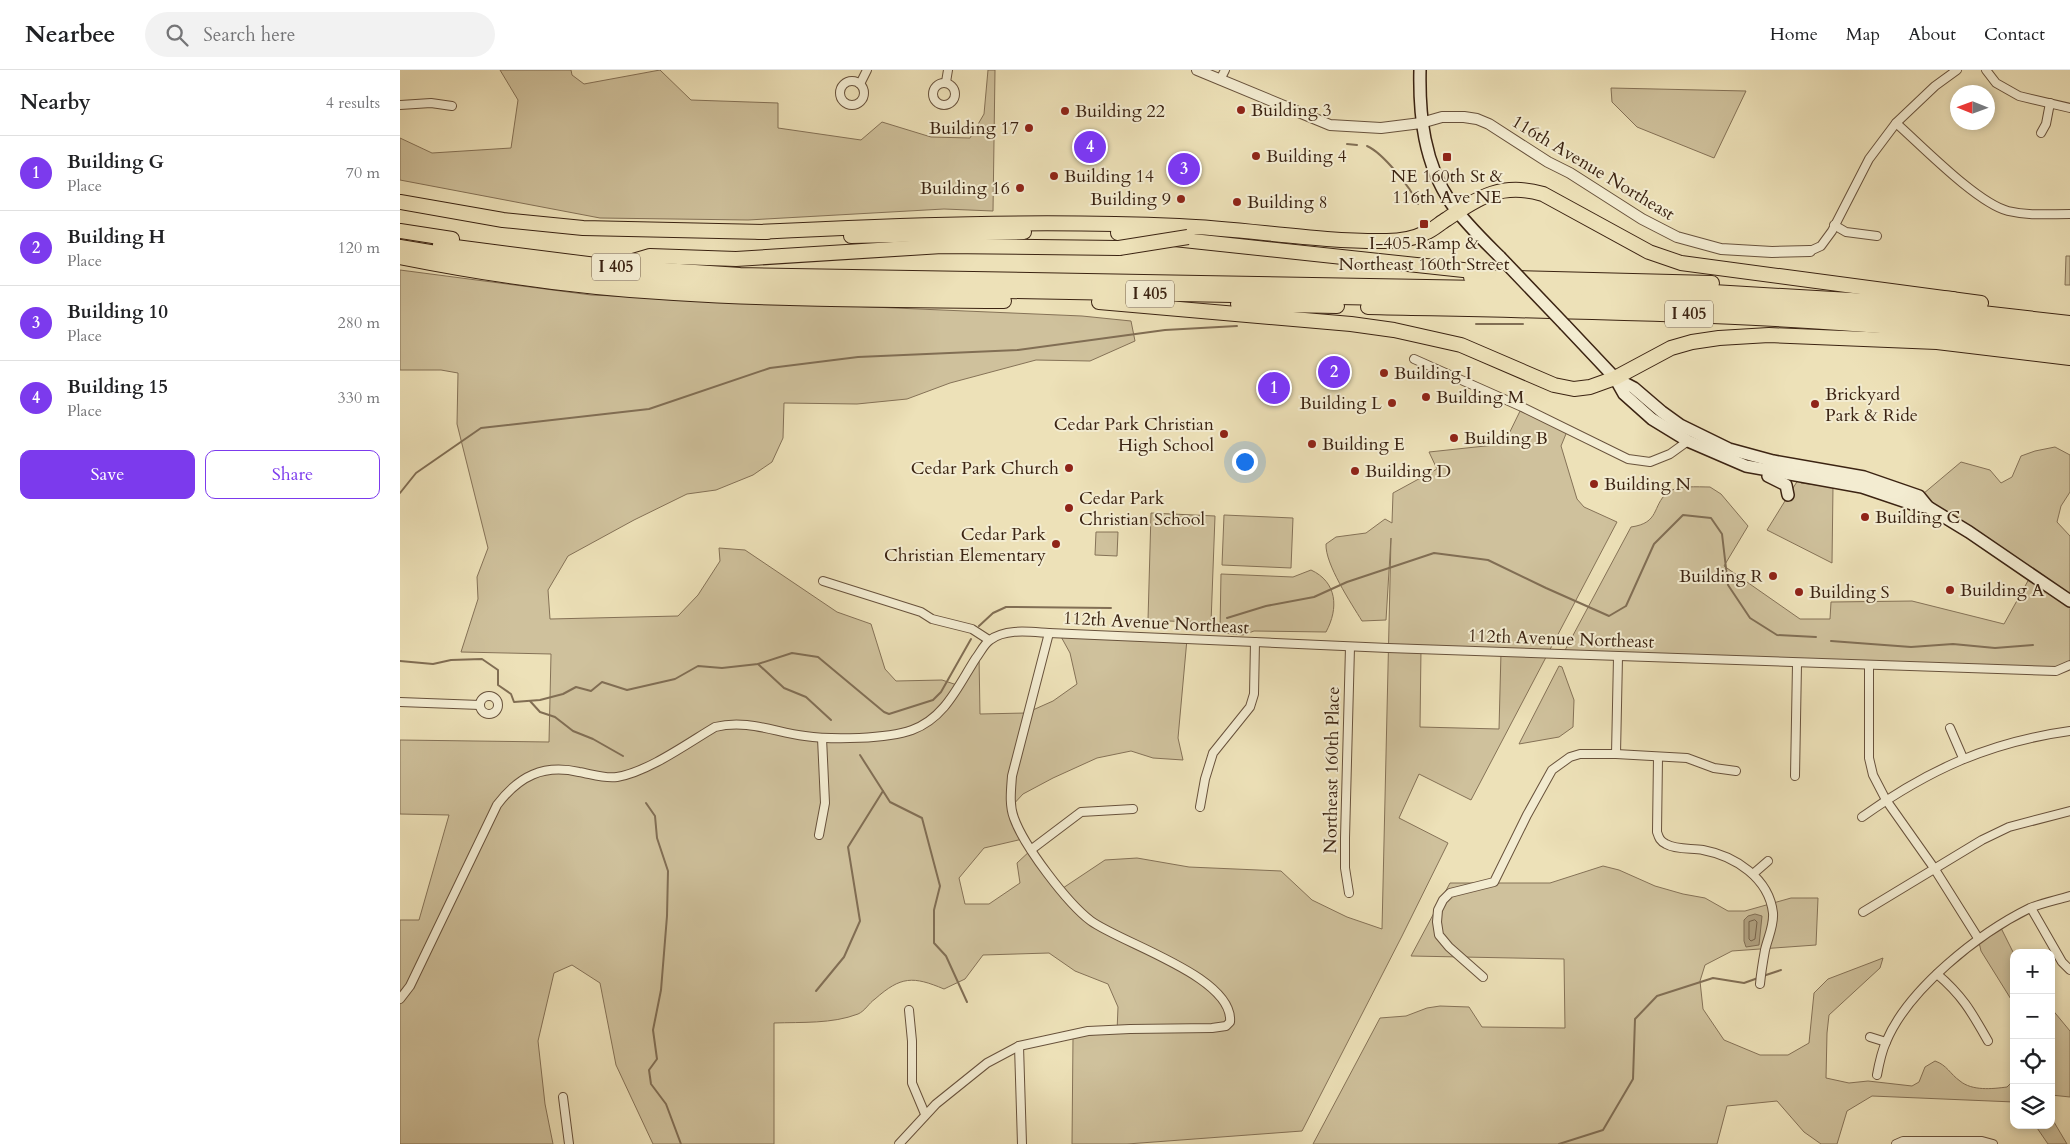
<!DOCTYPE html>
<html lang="en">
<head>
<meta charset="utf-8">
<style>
  body { margin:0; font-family:Cardo,serif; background:#f2f2f2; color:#202124 }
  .controls { position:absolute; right:15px; bottom:15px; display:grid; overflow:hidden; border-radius:10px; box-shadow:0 2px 8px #0003 }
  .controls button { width:45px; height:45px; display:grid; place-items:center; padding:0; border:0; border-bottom:1px solid #e0e0e0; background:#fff; color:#202124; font:25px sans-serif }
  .compass { position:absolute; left:1550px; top:15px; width:45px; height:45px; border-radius:50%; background:#fff; box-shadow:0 2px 8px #0003; rotate:271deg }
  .you { position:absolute; left:844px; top:391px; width:18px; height:18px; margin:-12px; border:4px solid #fff; border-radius:50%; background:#1a73e8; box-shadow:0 0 0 8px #1a73e833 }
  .badge { display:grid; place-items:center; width:32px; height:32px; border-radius:50%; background:#7c3aed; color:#fff; font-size:16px; font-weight:700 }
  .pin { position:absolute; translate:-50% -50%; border:2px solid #fff; box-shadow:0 1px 5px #0006 }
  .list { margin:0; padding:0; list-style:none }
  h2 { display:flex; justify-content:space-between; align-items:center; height:65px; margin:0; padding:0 20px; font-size:21px }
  h2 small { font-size:16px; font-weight:400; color:#757577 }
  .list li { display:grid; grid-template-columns:32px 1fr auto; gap:15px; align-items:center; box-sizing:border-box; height:75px; padding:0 20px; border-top:1px solid #e0e0e0 }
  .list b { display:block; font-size:19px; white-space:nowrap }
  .list p { margin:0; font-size:16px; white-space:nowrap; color:#757577 }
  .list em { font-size:16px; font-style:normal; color:#757577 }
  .actions { display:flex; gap:10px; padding:15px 20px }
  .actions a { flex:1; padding:11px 0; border:1px solid #7c3aed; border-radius:10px; text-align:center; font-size:18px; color:#7c3aed }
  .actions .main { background:#7c3aed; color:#fff }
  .icon { flex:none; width:28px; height:28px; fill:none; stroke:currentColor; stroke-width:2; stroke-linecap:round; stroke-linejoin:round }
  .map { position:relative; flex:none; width:1670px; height:1074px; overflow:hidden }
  header { display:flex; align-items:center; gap:30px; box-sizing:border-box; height:70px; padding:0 25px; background:#fff; border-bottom:1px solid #e0e0e0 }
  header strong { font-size:24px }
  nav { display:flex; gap:28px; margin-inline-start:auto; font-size:18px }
  .search { width:350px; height:45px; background:#f2f2f2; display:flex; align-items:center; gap:12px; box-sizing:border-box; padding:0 18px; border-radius:28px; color:#757577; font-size:19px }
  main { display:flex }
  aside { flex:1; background:#fff }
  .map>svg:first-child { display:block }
  .green { fill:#cfc19c; stroke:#857257; fill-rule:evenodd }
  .water { fill:#b0a080; stroke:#816e54 }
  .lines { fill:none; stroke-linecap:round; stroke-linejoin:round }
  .shore { stroke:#766249; stroke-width:1 }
  .stream { stroke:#816e54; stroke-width:2 }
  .minor-casing { stroke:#68523c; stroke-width:10 }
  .tertiary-casing { stroke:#68523c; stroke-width:12 }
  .secondary-casing { stroke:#3b2312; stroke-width:14 }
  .motorway-casing { stroke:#3b2312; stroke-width:16 }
  .minor { stroke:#f3ecd1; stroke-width:8 }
  .tertiary { stroke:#f3ecd1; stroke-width:10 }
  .secondary { stroke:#f3ecd1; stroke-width:11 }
  .motorway { stroke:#ede1b8; stroke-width:14 }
  .secondary-bridge-casing { stroke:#3b2312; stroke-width:14; stroke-linecap:butt }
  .motorway-bridge-casing { stroke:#3b2312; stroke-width:16; stroke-linecap:butt }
  .secondary-bridge { stroke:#f3ecd1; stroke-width:11 }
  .motorway-bridge { stroke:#ede1b8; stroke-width:14 }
  .poi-dot { fill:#8f2418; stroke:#f3ecd1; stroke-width:2 }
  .labels { text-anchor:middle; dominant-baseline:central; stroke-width:4; stroke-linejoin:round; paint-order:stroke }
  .shield { fill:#f3ecd1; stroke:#725f4b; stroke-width:1 }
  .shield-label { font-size:16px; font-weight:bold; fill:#3b2312 }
  .poi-label { font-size:18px; fill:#3b2312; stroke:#f3ecd1; text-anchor:start }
  .street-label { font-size:18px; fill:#3b2312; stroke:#f3ecd1 }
</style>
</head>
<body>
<header>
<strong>Nearbee</strong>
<div class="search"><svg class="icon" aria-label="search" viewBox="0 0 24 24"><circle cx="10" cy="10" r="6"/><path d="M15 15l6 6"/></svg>Search here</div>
<nav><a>Home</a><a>Map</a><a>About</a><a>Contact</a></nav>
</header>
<main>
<aside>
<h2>Nearby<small>4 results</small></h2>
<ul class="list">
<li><span class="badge">1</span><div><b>Building G</b><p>Place</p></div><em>70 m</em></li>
<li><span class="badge">2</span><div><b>Building H</b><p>Place</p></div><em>120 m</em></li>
<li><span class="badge">3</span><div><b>Building 10</b><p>Place</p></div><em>280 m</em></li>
<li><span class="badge">4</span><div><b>Building 15</b><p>Place</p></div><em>330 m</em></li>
</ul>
<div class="actions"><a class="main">Save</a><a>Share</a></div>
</aside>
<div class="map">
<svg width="1670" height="1074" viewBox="0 0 1670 1074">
  <rect width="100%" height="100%" fill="#ede1b8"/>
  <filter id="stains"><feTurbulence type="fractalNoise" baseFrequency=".004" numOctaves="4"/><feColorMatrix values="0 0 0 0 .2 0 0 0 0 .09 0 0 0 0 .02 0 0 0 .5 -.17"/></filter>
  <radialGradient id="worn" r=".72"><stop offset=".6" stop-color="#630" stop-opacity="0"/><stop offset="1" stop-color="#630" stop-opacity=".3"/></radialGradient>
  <g class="green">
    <polygon points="100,0 171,0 172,5 184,14 260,0 291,30 378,33 378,58 461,70 482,52 531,67 570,68 584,44 588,0 595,0 593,141 544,139 348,150 200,148 0,110 0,68 32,83 111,78 118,30"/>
    <polygon points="1211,18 1346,21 1314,88 1237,57 1212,32"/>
    <polygon points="1666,186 1670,186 1670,215 1665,215"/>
    <path d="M0,200L191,225L682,246L731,251L735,271L690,291L636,290L550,313L507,329L457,334L384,333L383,368L372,392L353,405L316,420L287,424L234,450L168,486L148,520L150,549L278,546L298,525L320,491L319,478L345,480L437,542L471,554L485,599L496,611L542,610L560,616L579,586L580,644L626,643L653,631L677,614L670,583L659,563L787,569L778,668L783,690L753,688L731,681L697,688L653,708L623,724L610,738L627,768L584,778L559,808L565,834H589L620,813L617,793L632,779L663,818L705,790L737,788L789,797L881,801L912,830L947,847L982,859L991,468L986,550L962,551C951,533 925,494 926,474L936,467L966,463L985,449L992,453L993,423L1037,399L1029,382L1104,374L1122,337L1168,359L1161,376L1177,429L1184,437L1217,452L1071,730L1019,704L999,748L1048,773L1002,866L902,1061L727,1074H672L673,967L717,962L718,937L708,914L675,901L649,883L583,885L565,909L544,919C513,906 501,906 475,929C469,933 465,941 458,944C432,954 402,952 374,953V1074H253L216,995L200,913L172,895L154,903L138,971L145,1034L153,1074H0V850H19L49,745L0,744V670L149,672L151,584L61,582L78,529L77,507L88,478L57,354L58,303L41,300H0ZM1021,579L1101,582L1099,659L1020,657Z"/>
    <polygon points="1655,377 1670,385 1670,422 1661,436 1657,452 1670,466 1670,531 1517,429 1561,392 1590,400 1601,413 1612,407 1621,386 1635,381"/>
    <polygon points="1398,410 1401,413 1433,417 1432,493 1367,460"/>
    <path d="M1310,417L1321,424L1348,456L1324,496L1400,549H1430L1431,532L1512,531L1604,554L1629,509L1670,534V593L1656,601L1163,584L1231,457C1260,453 1252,436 1267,423C1276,415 1298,417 1310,417Z"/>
    <polygon points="751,443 815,446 811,553 748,550"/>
    <polygon points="824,445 893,448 891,498 822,495"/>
    <polygon points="696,462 718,462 717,486 695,485"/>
    <path d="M911,500C937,512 939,538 926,562L854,561L843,565L823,563L820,559L821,504L893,507Z"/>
    <polygon points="1159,596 1162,597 1174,630 1173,657 1159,667 1119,674"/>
    <path d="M1203,796L1219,800L1255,816L1283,824L1305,828L1328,841H1345L1391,828H1418L1416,875L1332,881L1305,895L1300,911L1303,939L1324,970L1360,985H1388L1409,973L1414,923L1428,909L1483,888L1480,898L1429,945L1427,963L1426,1008L1449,1013L1468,1011L1512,1016L1519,1012L1525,997L1535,991C1547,995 1550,1004 1560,1011C1572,1021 1592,1019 1607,1017L1614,1010V1032L1472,1026L1447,1041L1437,1074H1421L1404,1062L1377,1031L1327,1036L1317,1074H913L980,948L1006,946L1027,938L1040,936L1069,937L1082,957L1165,958L1164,889L1011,886L1050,813H1150Z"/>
    <polygon points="1600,856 1614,884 1614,934 1581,881 1578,868"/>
    <polygon points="1651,938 1670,961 1670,1027 1651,1025"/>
    <polygon points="1651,1047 1667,1074 1648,1074 1635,1055 1651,1055"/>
  </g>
  <polygon class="water" points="1355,844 1362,846 1359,875 1346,877 1344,871 1344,850 1348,846"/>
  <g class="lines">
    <polygon class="shore" points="1355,850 1357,852 1355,869 1351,871 1349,869 1349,852"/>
    <g class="stream">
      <polyline points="947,74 957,75"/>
      <path d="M967,76C983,83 1011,118 1018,134"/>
      <polyline points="1076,254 1123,254"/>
      <polyline points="0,423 16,403 81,358 249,339 370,298 458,287 618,280 765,260 837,256"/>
      <polyline points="827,548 866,536 914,527 947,512 1034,483 1088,490 1146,518 1209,546 1226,536 1254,474 1283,445 1311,448 1322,464 1328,515 1350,548 1377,565 1416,567"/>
      <polyline points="579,556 593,543 606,537 711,538"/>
      <polyline points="1431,571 1511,577 1553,574 1595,578 1633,575"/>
      <polyline points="0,591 33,594 51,590 82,589 98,600 98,615 111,624 114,632 140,630 163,624 176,617 191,621 202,612 227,620 275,609 298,596 322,598 358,594 392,583 418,587 484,642 489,644 533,630 541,622 571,569"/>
      <polyline points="358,594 384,618 406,627 431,650"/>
      <polyline points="130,631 140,642 155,647 173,661 193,669 223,686"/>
      <polyline points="460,685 490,732 522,748 540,816 534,840 534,873 546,886 567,932"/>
      <polyline points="246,733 255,746 257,768 268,801 267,846 261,920 253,960 257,989 249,1000 251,1014 266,1034 281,1074"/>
      <polyline points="1363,906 1381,900"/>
      <polyline points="416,921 444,887 460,851 448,777 483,721"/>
      <polyline points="1159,1074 1203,1060 1233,1009 1235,949 1257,926 1313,908 1344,913 1358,908"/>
    </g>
    <defs>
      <g id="minor">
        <polyline points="1586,0 1596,13 1619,26 1670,38"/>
        <polyline points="820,10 825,0"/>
        <circle cx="452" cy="23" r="12"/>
        <polyline points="546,12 548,0"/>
        <circle cx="544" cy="24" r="11"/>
        <polyline points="460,14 467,0"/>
        <polyline points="0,35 31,33 52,36"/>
        <path d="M1496,53C1522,76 1577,133 1608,141C1629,146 1649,144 1670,144"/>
        <polyline points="1641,63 1646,54 1650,33"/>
        <polyline points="1434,155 1446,162 1477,166"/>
        <polyline points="1410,181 1421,176 1432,161 1469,89 1496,53 1535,16 1557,0"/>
        <polyline points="1014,289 1122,337 1228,389 1250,392 1270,384 1288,371"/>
        <polyline points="423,511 521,542 532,549 572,559 589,570"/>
        <polyline points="1469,595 1469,688 1473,705 1486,730 1534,798 1578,868"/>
        <circle cx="89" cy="635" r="9"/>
        <polyline points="0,632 80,635"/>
        <polyline points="1550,658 1563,688"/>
        <polyline points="1216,684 1218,587"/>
        <path d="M1258,687L1257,762C1259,768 1260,771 1266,774C1276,780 1292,778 1303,780C1335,786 1369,808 1373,843C1374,856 1368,867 1365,880C1363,891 1361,903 1360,914"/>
        <polyline points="1395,706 1397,594"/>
        <polyline points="800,737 805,709 813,683 850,637 854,624 855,572"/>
        <path d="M1462,747C1528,700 1589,672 1670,661"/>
        <polyline points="419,765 425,733 422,668"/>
        <polyline points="632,779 681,742 733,739"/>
        <polyline points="1353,804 1368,791"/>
        <polyline points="949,823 945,798 945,768 950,577"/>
        <polyline points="1631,838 1662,892 1670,900"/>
        <polyline points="1463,842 1582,770 1609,757 1670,741"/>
        <path d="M1537,904C1563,926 1572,943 1588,971"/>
        <polyline points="1083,907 1049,877 1039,865 1037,852 1038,840 1043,830 1050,823 1094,812 1127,745 1152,700 1170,687 1180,684 1216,684 1287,688 1314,698 1336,701"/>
        <path d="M0,929L10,916L97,735C119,706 143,694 179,702C191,704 205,709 217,707C248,702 288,673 315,657C347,649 374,662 405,666C432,670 487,669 512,660C545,648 558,616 576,588C580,583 584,574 590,570C606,558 631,562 649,563L988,578L1656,601L1670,595"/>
        <polyline points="509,940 512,971 512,1013 525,1044"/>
        <polyline points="1470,967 1486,972"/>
        <polyline points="619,976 622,1074"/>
        <path d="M1477,1005C1479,994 1481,983 1486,972C1508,919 1579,863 1630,838C1642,833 1657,830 1670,826"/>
        <polyline points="163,1027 169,1074"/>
        <path d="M499,1074L536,1034L587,993L619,976L688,961L730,959L812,958L826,956L830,952C834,907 723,874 691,851C667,833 624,776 614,748C609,735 611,720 612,706L649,563"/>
        <polyline points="1496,1074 1503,1071 1582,1071 1593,1074"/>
      </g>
      <polyline id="tertiary" points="797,0 930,55 981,58 1021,53 1042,47 1064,47 1077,49 1089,54 1148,92 1170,103 1242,149 1277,167 1321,179 1372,182 1410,181"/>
      <g id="secondary">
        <path d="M1020,0C1019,46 1024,93 1051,133C1065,153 1083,170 1100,187"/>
        <polyline points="1165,255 1215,308 1224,324 1252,349 1288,371 1346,396 1462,417 1518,436 1528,437"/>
        <polyline points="1215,308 1234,318 1262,342 1280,355 1329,379 1373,391 1464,407 1519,426 1528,437 1569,462 1670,531"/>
        <polyline points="1368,406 1386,415 1388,425"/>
      </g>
      <g id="motorway">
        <polyline points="0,132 103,150 183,158 367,162"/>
        <polyline points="0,161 52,169"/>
        <path d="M359,162C499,155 639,150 779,156C849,159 918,172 987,171C1000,171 1013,169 1025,163C1033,160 1040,153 1047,149C1079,127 1102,112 1143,124L1249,182L1281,193L1581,233"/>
        <polyline points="718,163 1082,202"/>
        <polyline points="451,166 624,162"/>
        <polyline points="40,175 204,196 340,205 1313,222 1485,232 1670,253"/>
        <path d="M0,177C114,197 227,210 342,216L1310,234L1373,236L1549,250L1670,266"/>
        <path d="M0,187C90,205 183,218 274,223C384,230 494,230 604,231"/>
        <polyline points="233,191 250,186 336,189 542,176 719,178"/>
        <polyline points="1071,207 1312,213"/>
        <polyline points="1523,227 1553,229"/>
        <polyline points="699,232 951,254 994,260 1061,275 1154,315 1174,319 1190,317 1215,308 1271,278 1292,272 1319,268 1369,265 1537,272 1670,288"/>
        <polyline points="838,234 937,236"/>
        <path d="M968,237C1203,242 1437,244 1670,276"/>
      </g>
    </defs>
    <use href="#minor" class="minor-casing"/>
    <use href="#tertiary" class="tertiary-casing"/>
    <use href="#secondary" class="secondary-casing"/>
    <use href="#motorway" class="motorway-casing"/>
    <use href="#minor" class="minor"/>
    <use href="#tertiary" class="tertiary"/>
    <use href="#secondary" class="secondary"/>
    <use href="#motorway" class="motorway"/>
    <defs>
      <polyline id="secondary-bridge" points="1100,187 1165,255"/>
      <polyline id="motorway-bridge" points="719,178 788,167"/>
    </defs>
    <use href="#secondary-bridge" class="secondary-bridge-casing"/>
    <use href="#motorway-bridge" class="motorway-bridge-casing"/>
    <use href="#secondary-bridge" class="secondary-bridge"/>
    <use href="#motorway-bridge" class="motorway-bridge"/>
  </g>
  <g class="poi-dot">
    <circle cx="841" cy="40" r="5"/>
    <circle cx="665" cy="41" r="5"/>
    <circle cx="629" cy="58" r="5"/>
    <circle cx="856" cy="86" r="5"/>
    <rect x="1042" y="82" width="10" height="10" rx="2.5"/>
    <circle cx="654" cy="106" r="5"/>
    <circle cx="620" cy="118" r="5"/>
    <circle cx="781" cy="129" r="5"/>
    <circle cx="837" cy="132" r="5"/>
    <rect x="1019" y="149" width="10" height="10" rx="2.5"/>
    <circle cx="984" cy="303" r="5"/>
    <circle cx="1026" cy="327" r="5"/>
    <circle cx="992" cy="333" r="5"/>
    <circle cx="1415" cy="334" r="5"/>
    <circle cx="824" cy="364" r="5"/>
    <circle cx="1054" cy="368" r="5"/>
    <circle cx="912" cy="374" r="5"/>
    <circle cx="669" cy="398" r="5"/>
    <circle cx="955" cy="401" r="5"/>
    <circle cx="1194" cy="414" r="5"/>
    <circle cx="669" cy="438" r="5"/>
    <circle cx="1465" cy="447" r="5"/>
    <circle cx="656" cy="474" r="5"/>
    <circle cx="1373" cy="506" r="5"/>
    <circle cx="1550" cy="520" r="5"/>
    <circle cx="1399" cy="522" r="5"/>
  </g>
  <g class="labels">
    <g class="shield">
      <rect x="192" y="183.5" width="48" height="27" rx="4"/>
      <rect x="726" y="210.5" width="48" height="27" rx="4"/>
      <rect x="1265" y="230.5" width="48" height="27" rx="4"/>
    </g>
    <g class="shield-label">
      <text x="216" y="197">I 405</text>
      <text x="750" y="224">I 405</text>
      <text x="1289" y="244">I 405</text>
    </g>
    <g class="poi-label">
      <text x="851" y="40">Building 3</text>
      <text x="675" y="41">Building 22</text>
      <text x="619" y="58" text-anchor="end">Building 17</text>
      <text x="866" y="86">Building 4</text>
      <text x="664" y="106">Building 14</text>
      <text x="1047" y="106" text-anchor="middle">NE 160th St &amp;<tspan x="1047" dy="21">116th Ave NE</tspan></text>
      <text x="610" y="118" text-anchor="end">Building 16</text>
      <text x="771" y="129" text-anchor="end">Building 9</text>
      <text x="847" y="132">Building 8</text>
      <text x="1024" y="173" text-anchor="middle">I-405 Ramp &amp;<tspan x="1024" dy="21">Northeast 160th Street</tspan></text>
      <text x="994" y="303">Building I</text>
      <text x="1425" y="324">Brickyard<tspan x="1425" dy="21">Park &amp; Ride</tspan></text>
      <text x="1036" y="327">Building M</text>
      <text x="982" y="333" text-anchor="end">Building L</text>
      <text x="814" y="354" text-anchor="end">Cedar Park Christian<tspan x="814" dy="21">High School</tspan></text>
      <text x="1064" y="368">Building B</text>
      <text x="922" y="374">Building E</text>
      <text x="659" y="398" text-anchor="end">Cedar Park Church</text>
      <text x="965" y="401">Building D</text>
      <text x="1204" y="414">Building N</text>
      <text x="679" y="428">Cedar Park<tspan x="679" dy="21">Christian School</tspan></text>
      <text x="1475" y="447">Building C</text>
      <text x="646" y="464" text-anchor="end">Cedar Park<tspan x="646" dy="21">Christian Elementary</tspan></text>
      <text x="1363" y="506" text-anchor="end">Building R</text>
      <text x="1560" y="520">Building A</text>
      <text x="1409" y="522">Building S</text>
    </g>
    <g class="street-label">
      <text transform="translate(1193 98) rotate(31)">116th Avenue Northeast</text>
      <text transform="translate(756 553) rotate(3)">112th Avenue Northeast</text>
      <text transform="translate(1161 569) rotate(2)">112th Avenue Northeast</text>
      <text transform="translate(932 700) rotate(-89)">Northeast 160th Place</text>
    </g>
  </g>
  <rect width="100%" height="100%" filter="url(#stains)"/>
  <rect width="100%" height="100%" fill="url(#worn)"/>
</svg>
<div class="controls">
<button>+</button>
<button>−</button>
<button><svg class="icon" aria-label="locate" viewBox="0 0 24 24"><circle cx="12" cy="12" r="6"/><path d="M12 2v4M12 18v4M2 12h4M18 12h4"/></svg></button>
<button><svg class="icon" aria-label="layers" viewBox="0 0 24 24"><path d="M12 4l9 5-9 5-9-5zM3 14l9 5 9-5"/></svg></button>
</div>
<svg class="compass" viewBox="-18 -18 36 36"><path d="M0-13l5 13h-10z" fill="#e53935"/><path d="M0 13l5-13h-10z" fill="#757577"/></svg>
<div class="you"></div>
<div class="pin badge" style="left:874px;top:318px">1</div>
<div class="pin badge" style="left:934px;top:302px">2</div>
<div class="pin badge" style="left:784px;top:99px">3</div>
<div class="pin badge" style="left:690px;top:77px">4</div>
</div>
</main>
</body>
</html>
